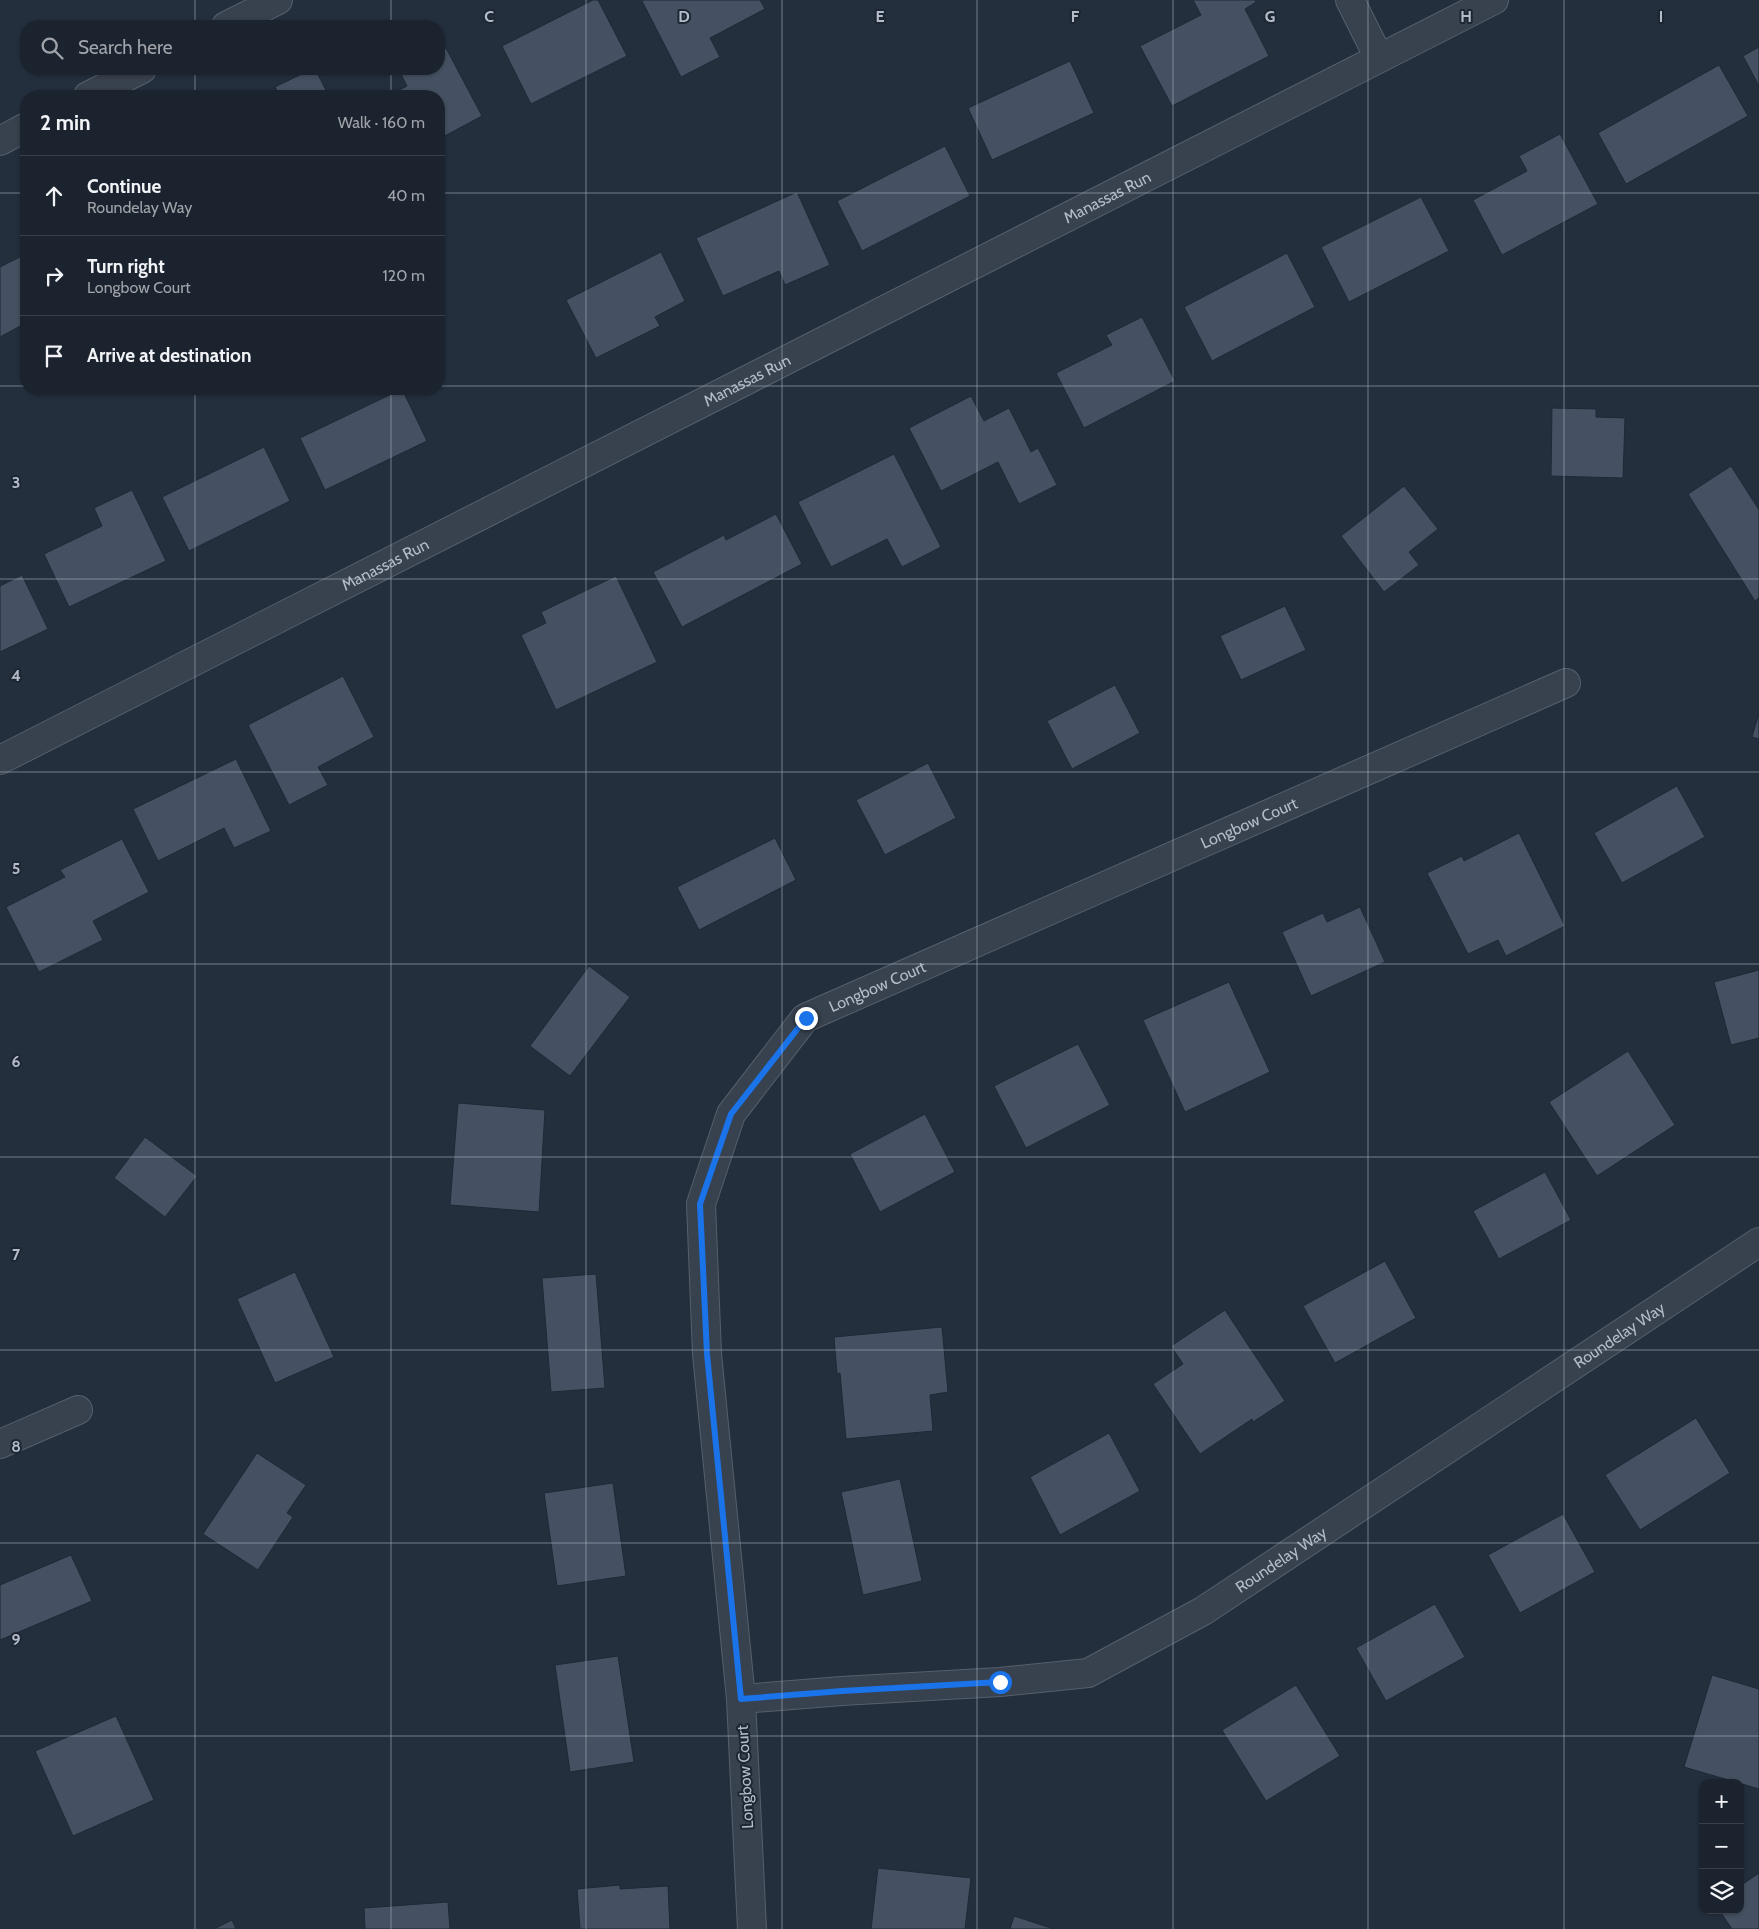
<!DOCTYPE html>
<html lang="en">
<head>
<meta charset="utf-8">
<style>
  body { margin:0; font-family:Cabin,sans-serif; background:#282f3a; color:#f1f3f6 }
  .controls { position:absolute; right:15px; bottom:15px; display:grid; overflow:hidden; border-radius:10px; box-shadow:0 1px 4px #0004 }
  .controls button { width:45px; height:45px; display:grid; place-items:center; padding:0; border:0; border-bottom:1px solid #39404a; background:#1b232e; color:#f1f3f6; font:25px sans-serif }
  .stop { position:absolute; width:15px; height:15px; margin:-11px; border:4px solid #1a73e8; border-radius:50%; background:#fff }
  .stop.end { background:#1a73e8; border-color:#fff; box-shadow:0 1px 5px #0008 }
  .list { margin:0; padding:0; list-style:none }
  h2 { display:flex; justify-content:space-between; align-items:center; height:65px; margin:0; padding:0 20px; font-size:21px }
  h2 small { font-size:16px; font-weight:400; color:#a0a4aa }
  .list li { display:grid; grid-template-columns:32px 1fr auto; gap:15px; align-items:center; box-sizing:border-box; height:80px; padding:0 20px; border-top:1px solid #39404a }
  .list b { display:block; font-size:19px; white-space:nowrap }
  .list p { margin:0; font-size:16px; white-space:nowrap; color:#a0a4aa }
  .list em { font-size:16px; font-style:normal; color:#a0a4aa }
  .icon { flex:none; width:28px; height:28px; fill:none; stroke:currentColor; stroke-width:2; stroke-linecap:round; stroke-linejoin:round }
  .map { position:relative; flex:none; width:1759px; height:1929px; overflow:hidden }
  .search { position:absolute; background:#1b232e; box-shadow:0 1px 4px #0004; left:20px; top:20px; width:425px; height:55px; display:flex; align-items:center; gap:12px; box-sizing:border-box; padding:0 18px; border-radius:20px; color:#a0a4aa; font-size:19px }
  .panel { position:absolute; background:#1b232e; box-shadow:0 1px 4px #0004; left:20px; top:90px; width:425px; height:305px; border-radius:20px }
  .map>svg:first-child { display:block }
  .building { fill:#455162; stroke:#1f2835 }
  .lines { fill:none; stroke-linecap:round; stroke-linejoin:round }
  .minor-casing { stroke:#565f6c; stroke-width:30 }
  .minor { stroke:#38414e; stroke-width:28 }
  .route { stroke:#1a73e8; stroke-width:6 }
  .grid { fill:none; stroke:#b4bcc9; stroke-width:1; stroke-opacity:0.55 }
  .labels { text-anchor:middle; dominant-baseline:central; stroke-width:4; stroke-linejoin:round; paint-order:stroke }
  .street-label { font-size:16px; fill:#b4bcc9; stroke:#1d2633 }
  .grid-label { font-size:16px; text-anchor:middle; font-weight:bold; fill:#b4bcc9; stroke:#1d2633; stroke-width:4; stroke-linejoin:round; paint-order:stroke }
</style>
</head>
<body>
<div class="map">
<svg width="1759" height="1929" viewBox="0 0 1759 1929">
  <rect width="100%" height="100%" fill="#242f3e"/>
  <g class="building">
    <polygon points="593,0 598,0 627,56 531,104 502,46"/>
    <polygon points="644,0 760,0 765,9 710,38 720,57 681,77 642,1"/>
    <polygon points="1193,0 1255,0 1256,2 1245,9 1269,56 1172,106 1140,46 1201,15"/>
    <polygon points="1759,47 1759,86 1743,56"/>
    <polygon points="446,48 482,116 439,139 439,96 388,96 407,86 400,72 406,69 439,69 439,52"/>
    <polygon points="1070,61 1094,113 992,160 968,108"/>
    <polygon points="1719,65 1748,116 1626,184 1598,133"/>
    <polygon points="312,69 315,69 329,96 280,96 275,87"/>
    <polygon points="1560,134 1598,204 1502,255 1473,200 1527,171 1519,156"/>
    <polygon points="945,146 970,196 862,251 837,201"/>
    <polygon points="797,192 830,265 785,285 779,271 723,296 696,238"/>
    <polygon points="1421,197 1449,251 1349,302 1321,247"/>
    <polygon points="661,252 685,301 655,317 660,326 596,358 566,300"/>
    <polygon points="1287,253 1315,307 1212,361 1184,307"/>
    <polygon points="26,254 26,323 0,337 0,267"/>
    <polygon points="1142,317 1175,381 1084,428 1056,373 1112,345 1106,335"/>
    <polygon points="402,389 427,441 325,490 300,438"/>
    <polygon points="971,396 984,421 1009,408 1031,452 1038,448 1057,485 1019,504 998,462 941,491 909,428"/>
    <polygon points="1552,408 1596,409 1596,417 1625,418 1623,478 1551,476"/>
    <polygon points="264,447 290,501 189,551 162,497"/>
    <polygon points="894,454 941,547 902,567 887,539 831,567 798,502"/>
    <polygon points="1731,466 1759,510 1759,598 1755,601 1688,494"/>
    <polygon points="1404,486 1438,529 1409,552 1419,565 1384,592 1341,536"/>
    <polygon points="132,490 166,561 69,607 44,554 102,526 94,508"/>
    <polygon points="776,514 802,564 682,627 653,572 724,535 726,540"/>
    <polygon points="22,575 48,629 0,652 0,586"/>
    <polygon points="616,576 657,662 556,710 521,635 546,623 541,612"/>
    <polygon points="1285,606 1306,650 1241,680 1220,636"/>
    <polygon points="343,676 374,737 318,767 328,785 289,805 248,725"/>
    <polygon points="1115,685 1140,733 1072,769 1047,721"/>
    <polygon points="1759,713 1759,739 1752,737"/>
    <polygon points="236,759 271,831 234,848 224,828 158,861 133,809"/>
    <polygon points="928,763 956,818 885,855 856,800"/>
    <polygon points="1677,786 1705,837 1622,883 1594,833"/>
    <polygon points="1519,833 1565,926 1506,956 1498,940 1468,954 1427,873 1462,856 1464,861"/>
    <polygon points="775,838 796,880 699,930 677,887"/>
    <polygon points="122,839 149,892 93,921 103,940 39,972 6,907 65,877 60,870"/>
    <polygon points="1360,907 1385,962 1311,996 1282,932 1323,913 1327,922"/>
    <polygon points="589,966 630,997 570,1076 530,1046"/>
    <polygon points="1759,970 1759,1038 1731,1045 1714,982"/>
    <polygon points="1229,982 1270,1072 1185,1112 1143,1020"/>
    <polygon points="1078,1044 1110,1105 1026,1148 994,1086"/>
    <polygon points="1628,1051 1675,1125 1597,1176 1549,1102"/>
    <polygon points="458,1103 545,1110 539,1212 450,1205"/>
    <polygon points="925,1114 955,1172 880,1212 850,1154"/>
    <polygon points="145,1137 197,1176 165,1217 114,1178"/>
    <polygon points="1545,1172 1571,1220 1499,1259 1473,1211"/>
    <polygon points="1385,1261 1416,1318 1335,1363 1303,1306"/>
    <polygon points="295,1272 334,1357 275,1383 237,1299"/>
    <polygon points="596,1274 605,1388 551,1392 542,1278"/>
    <polygon points="1225,1310 1285,1401 1253,1422 1252,1419 1200,1454 1153,1384 1183,1364 1171,1346"/>
    <polygon points="942,1327 948,1392 930,1395 933,1431 846,1439 840,1373 837,1374 834,1337"/>
    <polygon points="1696,1418 1730,1473 1640,1530 1605,1475"/>
    <polygon points="1109,1433 1140,1491 1060,1535 1030,1477"/>
    <polygon points="257,1453 306,1485 287,1513 293,1517 258,1570 203,1534"/>
    <polygon points="900,1479 922,1581 863,1595 841,1492"/>
    <polygon points="613,1483 626,1576 557,1586 544,1493"/>
    <polygon points="1563,1514 1595,1572 1520,1613 1488,1555"/>
    <polygon points="71,1555 92,1601 0,1640 0,1585"/>
    <polygon points="1435,1604 1465,1657 1386,1701 1356,1648"/>
    <polygon points="618,1656 634,1762 570,1772 555,1665"/>
    <polygon points="1712,1675 1759,1689 1759,1789 1684,1767"/>
    <polygon points="1296,1685 1340,1756 1266,1801 1222,1730"/>
    <polygon points="116,1716 154,1800 73,1836 35,1751"/>
    <polygon points="878,1868 971,1878 965,1929 871,1929"/>
    <polygon points="1759,1873 1759,1929 1732,1929 1719,1910 1740,1910 1740,1886"/>
    <polygon points="620,1885 620,1889 668,1886 670,1929 580,1929 577,1889"/>
    <polygon points="448,1902 450,1929 365,1929 364,1908"/>
    <polygon points="1014,1916 1054,1929 1010,1929"/>
    <polygon points="232,1920 236,1929 214,1929"/>
  </g>
  <g class="lines">
    <defs>
      <g id="minor">
        <polyline points="1350,0 1379,58"/>
        <polyline points="226,26 278,0"/>
        <polyline points="88,96 142,69"/>
        <polyline points="0,141 26,127"/>
        <path id="s1" d="M0,760L1494,0"/>
        <polyline points="0,1444 78,1410"/>
        <path id="s2" d="M741,1699L842,1691L1000,1682L1088,1673L1203,1611L1759,1242"/>
        <path id="s3" d="M752,1929L741,1699L707,1354L701,1204L731,1114L805,1018L1566,683"/>
      </g>
    </defs>
    <use href="#minor" class="minor-casing"/>
    <use href="#minor" class="minor"/>
  </g>
  <g class="lines">
    <polyline class="route" points="806,1018 731,1114 700,1204 707,1354 741,1699 842,1691 1000,1682"/>
  </g>
  <path class="grid" d="M195,0V26M391,0V26M586,0V1929M782,0V1929M977,0V1929M1173,0V1929M1368,0V1929M1564,0V1929M195,69V96M391,69V96M0,193H26M439,193H1759M0,386H26M439,386H1759M195,389V1929M391,389V1929M0,579H1759M0,772H1759M0,964H1759M0,1157H1759M0,1350H1759M0,1543H1759M0,1736H1759"/>
  <g class="labels">
    <g class="street-label">
      <text stroke="none"><textPath href="#s1" startOffset="1242">Manassas Run</textPath></text>
      <text stroke="none"><textPath href="#s1" startOffset="838">Manassas Run</textPath></text>
      <text stroke="none"><textPath href="#s1" startOffset="432">Manassas Run</textPath></text>
      <text stroke="none"><textPath href="#s3" startOffset="1428">Longbow Court</textPath></text>
      <text stroke="none"><textPath href="#s3" startOffset="1022">Longbow Court</textPath></text>
      <text stroke="none"><textPath href="#s2" startOffset="978">Roundelay Way</textPath></text>
      <text stroke="none"><textPath href="#s2" startOffset="572">Roundelay Way</textPath></text>
      <text transform="translate(745 1777) rotate(-93)">Longbow Court</text>
    </g>
  </g>
  <g class="grid-label">
    <text x="489" y="22">C</text>
    <text x="684" y="22">D</text>
    <text x="880" y="22">E</text>
    <text x="1075" y="22">F</text>
    <text x="1270" y="22">G</text>
    <text x="1466" y="22">H</text>
    <text x="1661" y="22">I</text>
    <text x="16" y="488">3</text>
    <text x="16" y="681">4</text>
    <text x="16" y="874">5</text>
    <text x="16" y="1067">6</text>
    <text x="16" y="1260">7</text>
    <text x="16" y="1452">8</text>
    <text x="16" y="1645">9</text>
  </g>
</svg>
<div class="controls">
<button>+</button>
<button>−</button>
<button><svg class="icon" aria-label="layers" viewBox="0 0 24 24"><path d="M12 4l9 5-9 5-9-5zM3 14l9 5 9-5"/></svg></button>
</div>
<div class="stop" style="left:1000px;top:1682px"></div>
<div class="stop end" style="left:806px;top:1018px"></div>
<div class="search"><svg class="icon" aria-label="search" viewBox="0 0 24 24"><circle cx="10" cy="10" r="6"/><path d="M15 15l6 6"/></svg>Search here</div>
<section class="panel">
<h2>2 min<small>Walk · 160 m</small></h2>
<ul class="list">
<li><svg class="icon" aria-label="ahead" viewBox="0 0 24 24"><path d="M12 20V5M6 11l6-6 6 6"/></svg><div><b>Continue</b><p>Roundelay Way</p></div><em>40 m</em></li>
<li><svg class="icon" aria-label="right" viewBox="0 0 24 24"><path d="M7 20v-9h11M14 6l5 5-5 5"/></svg><div><b>Turn right</b><p>Longbow Court</p></div><em>120 m</em></li>
<li><svg class="icon" aria-label="arrive" viewBox="0 0 24 24"><path d="M6 21V4h12l-3 4 3 4H6"/></svg><div><b>Arrive at destination</b></div></li>
</ul>
</section>
</div>
</body>
</html>
